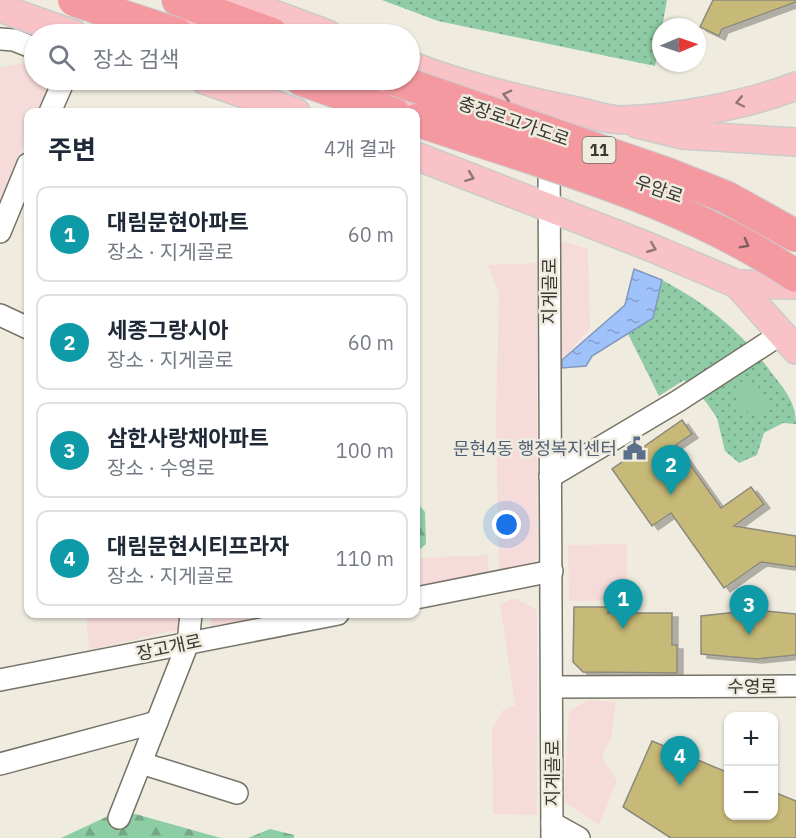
<!DOCTYPE html>
<html lang="ko">
<head>
<meta charset="utf-8">
<style>
  body { margin:0; font-family:"IBM Plex Sans","Noto Sans KR",sans-serif; background:#f6f6f7; color:#1f2937 }
  .controls { position:absolute; right:18px; bottom:18px; display:grid; overflow:hidden; border-radius:12px; box-shadow:0 2px 4px #0004 }
  .controls button { width:54px; height:54px; display:grid; place-items:center; padding:0; border:0; border-bottom:2px solid #e0e1e3; background:#fff; color:#1f2937; font:30px sans-serif }
  .compass { position:absolute; left:652px; top:18px; width:54px; height:54px; border-radius:50%; background:#fff; box-shadow:0 2px 4px #0004; rotate:88deg }
  .you { position:absolute; left:507px; top:525px; width:21px; height:21px; margin:-15px; border:4px solid #fff; border-radius:50%; background:#1a73e8; box-shadow:0 0 0 9px #1a73e833 }
  .badge { display:grid; place-items:center; width:39px; height:39px; border-radius:50%; background:#db2777; color:#fff; font-size:20px; font-weight:700 }
  .pin { position:absolute; translate:-50% -50px; filter:drop-shadow(0 2px 3px #0008) }
  .pin::after { content:''; position:absolute; top:32px; width:21px; height:18px; background:inherit; clip-path:polygon(0 0,100% 0,50% 100%) }
  .list { margin:0; padding:0; list-style:none }
  h2 { display:flex; justify-content:space-between; align-items:center; height:78px; margin:0; padding:0 24px; font-size:26px }
  h2 small { font-size:20px; font-weight:400; color:#747a83 }
  .list li { display:grid; grid-template-columns:39px 1fr auto; gap:18px; align-items:center; box-sizing:border-box; height:96px; margin:0 12px 12px; padding:0 12px; border:2px solid #e0e1e3; border-radius:12px }
  .list b { display:block; font-size:22px; white-space:nowrap }
  .list p { margin:0; font-size:20px; white-space:nowrap; color:#747a83 }
  .list em { font-size:20px; font-style:normal; color:#747a83 }
  .icon { flex:none; width:33px; height:33px; fill:none; stroke:currentColor; stroke-width:2; stroke-linecap:round; stroke-linejoin:round }
  .map { position:relative; flex:none; width:796px; height:838px; overflow:hidden }
  .search { position:absolute; background:#fff; box-shadow:0 2px 4px #0004; left:24px; top:24px; width:396px; height:66px; display:flex; align-items:center; gap:15px; box-sizing:border-box; padding:0 21px; border-radius:33px; color:#747a83; font-size:22px }
  .panel { position:absolute; background:#fff; box-shadow:0 2px 4px #0004; left:24px; top:108px; width:396px; height:510px; border-radius:12px }
  .map>svg:first-child { display:block }
  .commercial { fill:#f5dbd9 }
  .grass { fill:url(#grass-dots) }
  .forest { fill:url(#forest-firs) }
  .pitch { fill:#8fcba4 }
  .water { fill:url(#water-ripples); stroke:#8198be; stroke-width:1.5 }
  .building { fill:#c7b977; stroke:#8c897d; stroke-width:1.5; filter:url(#shadow) }
  .lines { fill:none; stroke-linecap:round; stroke-linejoin:round }
  .minor-casing { stroke:#767468; stroke-width:24 }
  .major-casing { stroke:#cbcbca; stroke-width:30 }
  .highway-casing { stroke:#cbcbca; stroke-width:34 }
  .minor { stroke:#fff; stroke-width:21 }
  .major { stroke:#f9c2c7; stroke-width:27 }
  .highway { stroke:#f599a1; stroke-width:32 }
  .highway-bridge-casing { stroke:#cbcbca; stroke-width:34; stroke-linecap:butt }
  .highway-bridge { stroke:#f599a1; stroke-width:32 }
  .oneway { stroke:#8f7675 }
  .oneway2 { stroke:#845e5e }
  .labels { text-anchor:middle; dominant-baseline:central; stroke-width:5; stroke-linejoin:round; paint-order:stroke }
  .shield { fill:#efecdf; stroke:#6f6d66; stroke-width:1.5 }
  .shield-label { font-size:16px; font-weight:bold; fill:#383732 }
  .street-label { font-size:18px; fill:#383732; stroke:#efecdf }
  .service-label { font-size:18px; fill:#4e5e75; stroke:#efecdf; text-anchor:end }
</style>
</head>
<body>
<div class="map">
<svg width="796" height="838" viewBox="0 0 796 838">
  <defs>
    <pattern id="grass-dots" width="8" height="8" patternUnits="userSpaceOnUse" patternTransform="scale(1.5)"><rect width="8" height="8" fill="#8fcba4"/><path d="M2 2h.1M6 6h.1" fill="none" stroke="#76a686" stroke-width="1.8" stroke-linecap="round"/></pattern>
    <pattern id="forest-firs" width="22" height="20" patternUnits="userSpaceOnUse" patternTransform="scale(1.5)"><rect width="22" height="20" fill="#8dcda4"/><path d="M5 1l3.5 6h-7zM16 11l3.5 6h-7z" fill="#74a786"/></pattern>
    <pattern id="water-ripples" width="26" height="14" patternUnits="userSpaceOnUse" patternTransform="scale(1.5)"><rect width="26" height="14" fill="#a0c2fa"/><path d="M2 4q2-2 4 0t4 0M15 11q2-2 4 0t4 0" fill="none" stroke="#839ecb"/></pattern>
    <filter id="shadow"><feDropShadow dx="6" dy="4" stdDeviation="0" flood-color="#0004"/></filter>
  </defs>
  <rect width="100%" height="100%" fill="#efecdf"/>
  <g class="commercial">
    <polygon points="34,60 34,80 50,80 50,83 37,112 28,112 28,133 0,200 0,68"/>
    <polygon points="562,241 588,249 590,328 562,360 554,268"/>
    <polygon points="537,263 537,560 499,573 496,416 499,293 488,265"/>
    <polygon points="627,544 627,600 569,601 568,545"/>
    <polygon points="488,555 489,578 416,591 416,558"/>
    <polygon points="515,598 537,610 537,815 493,814 492,729 503,710 515,705 500,604"/>
    <polygon points="86,614 182,614 180,629 89,650"/>
    <polygon points="212,614 293,614 210,629"/>
    <polygon points="588,700 616,702 611,739 602,757 617,781 599,825 564,802 569,711"/>
  </g>
  <g class="grass">
    <polygon points="382,0 667,0 655,66 438,21"/>
    <path d="M662,280C706,303 741,331 771,372C784,389 796,402 796,424L783,423L764,433L757,455L739,463L725,451L717,418L706,402L684,380L659,396L628,334L653,318Z"/>
  </g>
  <g class="forest">
    <polygon points="416,501 425,512 426,544 417,552"/>
    <polygon points="121,810 221,838 61,838"/>
    <polygon points="270,829 294,835 294,838 248,838"/>
  </g>
  <polygon class="pitch" points="755,383 768,400 762,415 741,410 736,391 742,384"/>
  <polygon class="water" points="634,269 662,280 653,318 592,356 586,366 562,368 562,360 625,305"/>
  <g class="building">
    <polygon points="713,0 796,0 796,2 722,29 719,36 700,27"/>
    <polygon points="682,420 692,434 676,445 721,508 751,487 764,504 734,526 796,536 796,567 761,562 724,588 671,513 652,526 612,469"/>
    <polygon points="574,607 609,607 608,613 672,613 672,645 677,645 677,673 583,672 573,662"/>
    <polygon points="756,610 796,614 796,655 756,659 701,654 701,616"/>
    <polygon points="652,741 729,773 729,816 774,816 774,792 796,801 796,838 671,838 623,807"/>
  </g>
  <g class="lines">
    <defs>
      <g id="minor">
        <polyline points="0,39 14,40 34,48"/>
        <polyline points="50,112 64,80"/>
        <polyline points="549,152 552,838"/>
        <polyline points="0,232 28,164"/>
        <polyline points="0,315 28,328"/>
        <polyline points="550,477 678,401 781,334"/>
        <polyline points="416,598 552,571"/>
        <polyline points="0,680 338,614"/>
        <polyline points="552,687 796,686"/>
        <polyline points="141,763 237,793"/>
        <polyline points="0,764 157,722"/>
        <polyline points="119,818 188,643 191,614"/>
        <polyline points="552,823 579,838"/>
      </g>
      <g id="major">
        <polyline points="236,0 328,34"/>
        <polyline points="0,8 74,34"/>
        <polyline points="113,34 200,27"/>
        <path d="M410,65C463,86 521,100 577,111C591,114 607,120 622,120C673,119 748,105 796,86"/>
        <polyline points="204,80 296,112"/>
        <polyline points="349,80 424,106"/>
        <polyline points="637,124 682,135 796,142"/>
        <polyline points="416,156 650,247 737,284 796,350"/>
        <polyline points="647,185 730,214"/>
        <polyline points="737,284 796,285"/>
      </g>
      <g id="highway">
        <polyline points="178,0 272,34"/>
        <polyline points="302,80 393,112"/>
      </g>
    </defs>
    <use href="#minor" class="minor-casing"/>
    <use href="#major" class="major-casing"/>
    <use href="#highway" class="highway-casing"/>
    <use href="#minor" class="minor"/>
    <use href="#major" class="major"/>
    <use href="#highway" class="highway"/>
    <defs>
      <g id="highway-bridge">
        <polyline points="74,0 177,34"/>
        <polyline points="396,80 668,174 726,197 796,236"/>
        <path d="M416,120C545,164 682,199 796,276"/>
      </g>
    </defs>
    <use href="#highway-bridge" class="highway-bridge-casing"/>
    <use href="#highway-bridge" class="highway-bridge"/>
  </g>
  <defs><path id="oneway-chevron" d="M-2-3.5L2.5 0L-2 3.5" fill="none" stroke-width="1.6" stroke-linecap="round" stroke-linejoin="round" transform="scale(1.5)"/></defs>
  <g class="oneway">
    <use href="#oneway-chevron" transform="translate(507 95) rotate(-165)"/>
    <use href="#oneway-chevron" transform="translate(740 102) rotate(168)"/>
    <use href="#oneway-chevron" transform="translate(470 177) rotate(21)"/>
    <use href="#oneway-chevron" transform="translate(652 248) rotate(22)"/>
  </g>
  <use class="oneway2" href="#oneway-chevron" transform="translate(745 244) rotate(28)"/>
  <defs>
    <symbol id="civic-bare" viewBox="-9 -9 18 18"><path d="M-.6-6.5H3V-4.5H.6V-3L4-1V1h2V6H-6V1h2V-1L-.6-3ZM-1.2 2.5V6h2.4V2.5Z" fill="#5c6f8a" stroke="#efecdf" stroke-width="2.5" paint-order="stroke"/></symbol>
  </defs>
  <g fill-rule="evenodd">
    <use href="#civic-bare" x="618" y="432" width="33" height="33"/>
  </g>
  <g class="labels">
    <rect class="shield" x="582.5" y="137" width="33" height="26" rx="4.5"/>
    <g class="shield-label">
      <text x="599" y="150">11</text>
    </g>
    <g class="street-label">
      <text transform="translate(514 121) rotate(19)">충장로고가도로</text>
      <text transform="translate(659 189) rotate(19)">우암로</text>
      <text transform="translate(549 291) rotate(-90)">지게골로</text>
      <text transform="translate(169 647) rotate(-12)">장고개로</text>
      <text x="752" y="686">수영로</text>
      <text transform="translate(552 773) rotate(-90)">지게골로</text>
    </g>
    <g class="service-label">
      <text x="617" y="448">문현4동 행정복지센터</text>
    </g>
  </g>
</svg>
<div class="controls">
<button>+</button>
<button>−</button>
</div>
<svg class="compass" viewBox="-18 -18 36 36"><path d="M0-13l5 13h-10z" fill="#e53935"/><path d="M0 13l5-13h-10z" fill="#747a83"/></svg>
<div class="you"></div>
<div class="pin badge" style="left:623px;top:629px;background:#0f9aa8">1</div>
<div class="pin badge" style="left:671px;top:495px;background:#0f9aa8">2</div>
<div class="pin badge" style="left:749px;top:635px;background:#0f9aa8">3</div>
<div class="pin badge" style="left:680px;top:786px;background:#0f9aa8">4</div>
<div class="search"><svg class="icon" aria-label="search" viewBox="0 0 24 24"><circle cx="10" cy="10" r="6"/><path d="M15 15l6 6"/></svg>장소 검색</div>
<section class="panel">
<h2>주변<small>4개 결과</small></h2>
<ul class="list">
<li><span class="badge" style="background:#0f9aa8">1</span><div><b>대림문현아파트</b><p>장소 · 지게골로</p></div><em>60 m</em></li>
<li><span class="badge" style="background:#0f9aa8">2</span><div><b>세종그랑시아</b><p>장소 · 지게골로</p></div><em>60 m</em></li>
<li><span class="badge" style="background:#0f9aa8">3</span><div><b>삼한사랑채아파트</b><p>장소 · 수영로</p></div><em>100 m</em></li>
<li><span class="badge" style="background:#0f9aa8">4</span><div><b>대림문현시티프라자</b><p>장소 · 지게골로</p></div><em>110 m</em></li>
</ul>
</section>
</div>
</body>
</html>
